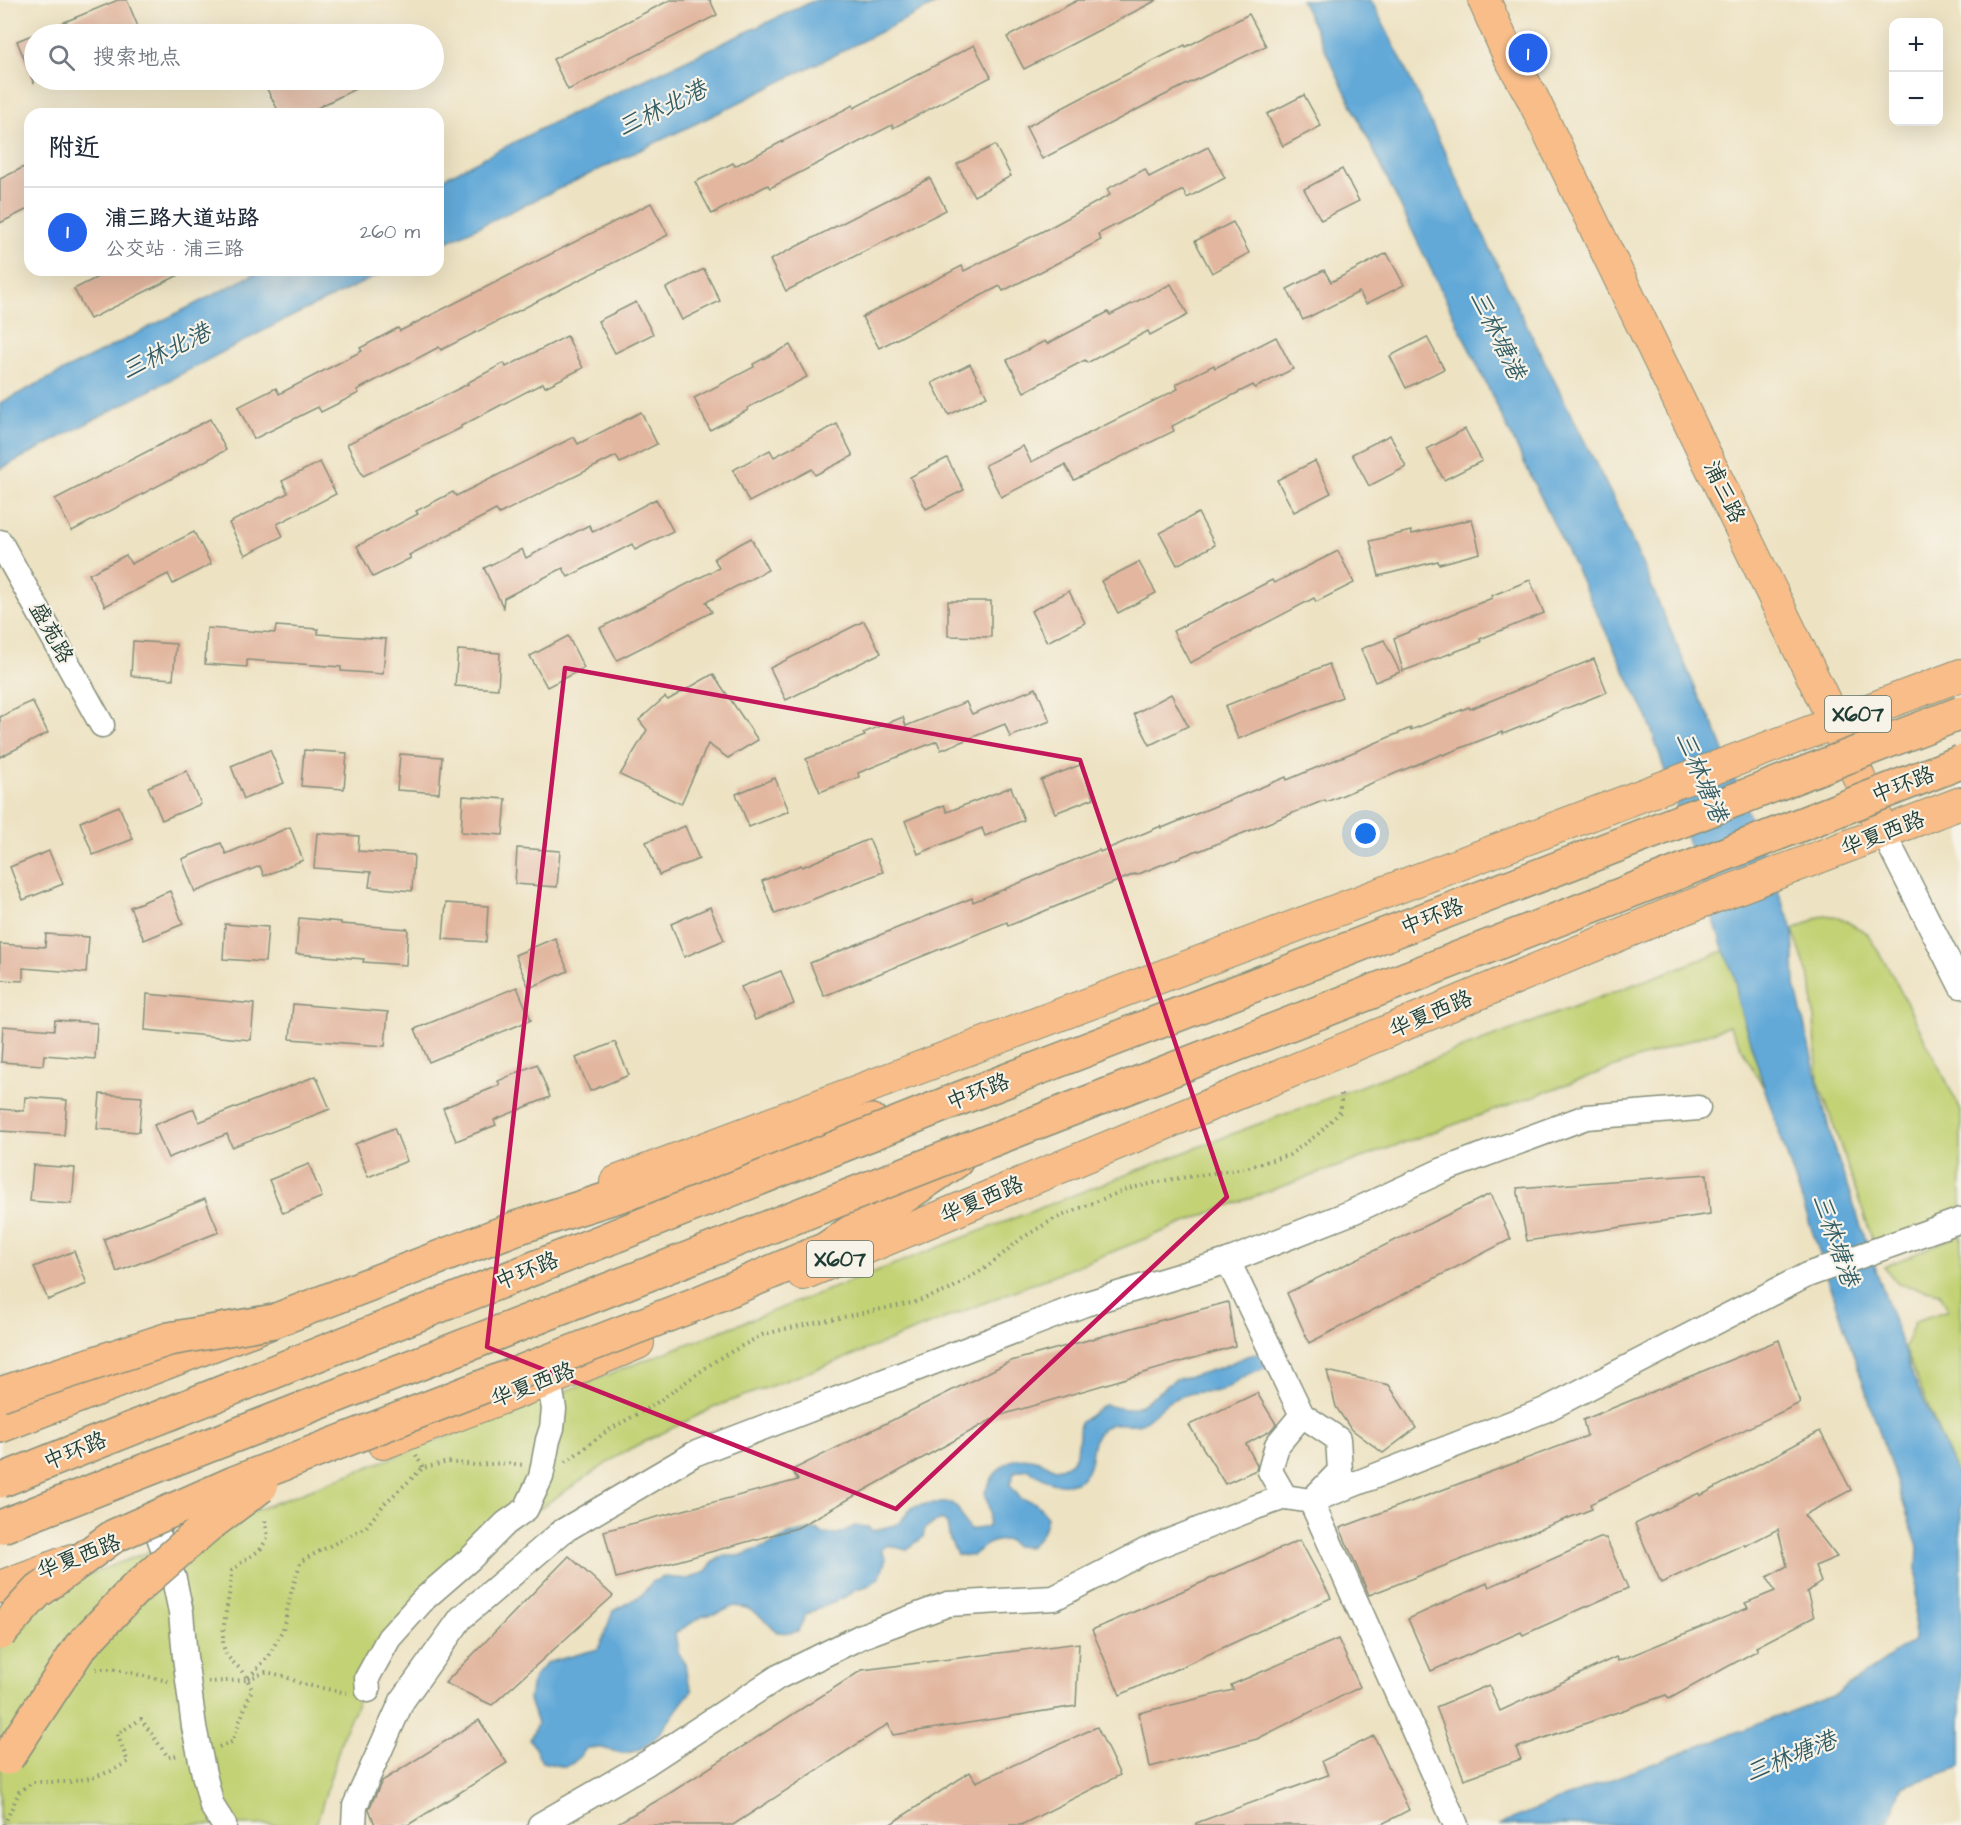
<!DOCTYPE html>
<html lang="zh">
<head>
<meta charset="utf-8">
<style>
  body { margin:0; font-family:"Architects Daughter","LXGW WenKai TC",sans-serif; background:#f2f2f3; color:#1f2937 }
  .controls { position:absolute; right:18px; top:18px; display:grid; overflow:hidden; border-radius:12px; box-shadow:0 6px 24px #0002 }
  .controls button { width:54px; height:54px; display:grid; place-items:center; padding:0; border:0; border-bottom:2px solid #e0e1e3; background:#fff; color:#1f2937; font:30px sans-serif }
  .you { position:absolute; left:1366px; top:834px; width:21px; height:21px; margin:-15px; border:4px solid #fff; border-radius:50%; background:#1a73e8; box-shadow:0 0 0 9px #1a73e833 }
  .badge { display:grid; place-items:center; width:39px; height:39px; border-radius:50%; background:#2563eb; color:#fff; font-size:20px; font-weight:700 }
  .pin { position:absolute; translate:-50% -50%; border:3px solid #fff; box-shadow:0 2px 6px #0006 }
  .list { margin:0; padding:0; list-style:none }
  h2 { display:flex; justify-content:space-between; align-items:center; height:78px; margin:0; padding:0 24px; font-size:26px }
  h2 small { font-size:20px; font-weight:400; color:#747a83 }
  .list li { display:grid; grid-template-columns:39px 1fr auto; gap:18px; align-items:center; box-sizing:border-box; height:90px; padding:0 24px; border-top:2px solid #e0e1e3 }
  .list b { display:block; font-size:22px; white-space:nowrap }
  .list p { margin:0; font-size:20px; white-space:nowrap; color:#747a83 }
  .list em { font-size:20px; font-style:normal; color:#747a83 }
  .icon { flex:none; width:33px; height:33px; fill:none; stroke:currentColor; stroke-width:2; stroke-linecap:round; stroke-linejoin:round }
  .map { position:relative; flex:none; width:1961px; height:1825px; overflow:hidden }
  .search { position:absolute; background:#fff; box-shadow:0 6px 24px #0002; left:24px; top:24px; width:420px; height:66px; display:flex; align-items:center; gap:15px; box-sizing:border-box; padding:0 21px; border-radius:33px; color:#747a83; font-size:22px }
  .panel { position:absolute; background:#fff; box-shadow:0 6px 24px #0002; left:24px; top:108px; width:420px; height:168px; border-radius:18px }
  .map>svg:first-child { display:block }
  .green { fill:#c2d275; stroke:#708854; stroke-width:1.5 }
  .water { fill:#62a9d8; stroke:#407386; stroke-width:1.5 }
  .building { fill:#e2b69f }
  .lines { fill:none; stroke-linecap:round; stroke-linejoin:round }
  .minor-casing { stroke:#86907b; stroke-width:27 }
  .major-casing { stroke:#86907b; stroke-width:34 }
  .highway-casing { stroke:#86907b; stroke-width:36 }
  .path { stroke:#86907b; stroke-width:4; stroke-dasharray:1.5 4.5; stroke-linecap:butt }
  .minor { stroke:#fff; stroke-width:24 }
  .major { stroke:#f8bd89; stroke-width:32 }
  .highway { stroke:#f8bd89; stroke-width:33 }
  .highway-bridge-casing { stroke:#86907b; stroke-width:36; stroke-linecap:butt }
  .highway-bridge { stroke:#f8bd89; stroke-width:33 }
  .marked { fill:none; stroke:#c2185b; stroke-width:4.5; stroke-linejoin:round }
  .labels { text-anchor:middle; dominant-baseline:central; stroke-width:4.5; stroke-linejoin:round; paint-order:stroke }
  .shield { fill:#f7f3e8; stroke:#60746a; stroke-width:1.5 }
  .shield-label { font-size:21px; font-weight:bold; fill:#1f3d34 }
  .street-label { font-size:22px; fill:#1f3d34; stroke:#f7f3e8 }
  .water-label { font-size:24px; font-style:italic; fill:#335d65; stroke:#f7f3e8 }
</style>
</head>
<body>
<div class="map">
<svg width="1961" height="1825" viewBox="0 0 1961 1825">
  <rect width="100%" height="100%" fill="#f7f3e8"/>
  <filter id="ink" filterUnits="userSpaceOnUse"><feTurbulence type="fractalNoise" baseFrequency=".0167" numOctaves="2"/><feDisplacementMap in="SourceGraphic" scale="12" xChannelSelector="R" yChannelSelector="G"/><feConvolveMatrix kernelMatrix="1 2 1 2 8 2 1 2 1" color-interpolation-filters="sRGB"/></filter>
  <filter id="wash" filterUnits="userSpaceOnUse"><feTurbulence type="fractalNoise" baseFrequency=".008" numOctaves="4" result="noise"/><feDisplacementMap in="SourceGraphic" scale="24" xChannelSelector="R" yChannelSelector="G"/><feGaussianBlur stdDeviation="1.35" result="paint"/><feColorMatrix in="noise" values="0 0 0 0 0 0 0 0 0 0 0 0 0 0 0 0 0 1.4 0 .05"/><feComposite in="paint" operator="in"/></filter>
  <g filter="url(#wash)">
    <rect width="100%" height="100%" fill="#ede2c2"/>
    <g class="green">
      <polygon points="1824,915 1839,917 1867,933 1892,974 1961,1111 1961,1213 1875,1247 1818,1080 1812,986 1793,930"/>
      <polygon points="1724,951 1735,977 1738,1002 1765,1090 1729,1026 1222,1208 846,1358 717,1406 624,1452 481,1547 379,1657 345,1729 316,1825 0,1825 0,1609 1245,1129"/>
      <polygon points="1961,1234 1961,1485 1904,1348 1915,1321 1948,1310 1940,1293 1898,1284 1884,1267"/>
    </g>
    <g class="water">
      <polygon points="815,0 944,0 720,112 438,246 438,181 554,122"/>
      <polygon points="1301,0 1371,0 1400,57 1514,300 1618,508 1699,697 1713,723 1793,930 1795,986 1832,1142 1913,1377 1961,1483 1961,1767 1902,1787 1888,1825 1498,1825 1575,1793 1835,1695 1914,1640 1918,1547 1765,1090 1738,1002 1735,977 1724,951 1648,719"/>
      <polygon points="262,270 389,270 282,321 0,469 0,403"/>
      <path d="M1271,1351V1366C1263,1369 1253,1371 1245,1376C1237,1380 1231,1387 1222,1390C1214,1393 1207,1391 1199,1392C1190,1393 1181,1396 1172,1400C1161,1405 1154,1416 1143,1422C1131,1428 1118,1420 1107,1426C1082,1439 1101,1471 1075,1482C1058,1489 1042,1479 1028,1469L1014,1472L1010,1485L1021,1499C1035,1501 1040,1505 1047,1517C1044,1531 1040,1538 1029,1547L1014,1546L1008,1540C993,1539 983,1546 972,1556L957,1555L950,1540L947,1524L941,1519L925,1528L923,1537L906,1550L888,1545L881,1550L886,1559L879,1578L870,1585L854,1590L847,1596L806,1614L798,1631L791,1633L777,1632L759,1615L747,1608L734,1606L719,1613L703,1616L675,1633L678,1652L685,1663L687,1678L692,1691C671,1711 658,1752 624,1753C618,1753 612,1750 606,1749C600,1747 593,1748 587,1748C568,1769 571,1769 542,1762L530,1739L537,1724L529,1700L531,1686L535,1676L546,1663L598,1649L605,1633L613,1611L642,1595L652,1582L664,1577L688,1579L706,1571L713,1562L723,1556H739L777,1542L789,1534L816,1529L822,1533L838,1534L855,1526L868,1527L872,1531L898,1524L913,1507L931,1503H951L957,1507L969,1530L988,1527L990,1513L985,1492C1000,1457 1023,1449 1055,1469C1082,1464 1077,1446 1080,1423L1104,1405L1126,1409L1141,1405L1176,1379L1196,1375L1219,1368L1247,1356Z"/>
    </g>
    <g id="blocks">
      <g class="building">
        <polygon points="118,0 127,0 141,34 35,34"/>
        <polygon points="670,0 710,0 717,15 568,90 553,59"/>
        <polygon points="1078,0 1157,0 1024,69 1007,37"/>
        <polygon points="1249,14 1266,46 1163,96 1042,159 1026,127 1123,76 1185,45 1186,47"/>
        <polygon points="34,34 34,84 17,41"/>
        <polygon points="974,45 991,77 893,128 892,125 770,188 768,185 712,214 695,182 733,163 735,166 853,105 854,108"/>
        <polygon points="286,80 373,80 305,114 280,114 267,89"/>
        <polygon points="1304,95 1321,126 1283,146 1267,114"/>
        <polygon points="995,145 1011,176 974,196 957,164"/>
        <polygon points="1208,147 1225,178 1187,198 1183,190 1098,234 1101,240 1040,272 1003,291 1000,286 879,348 862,317 962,266 964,271 1047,229 1110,195 1107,189 1145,169 1149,177"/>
        <polygon points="30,164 30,208 0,223 0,179"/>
        <polygon points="1342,169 1359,201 1321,220 1304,189"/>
        <polygon points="930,178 946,210 786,291 770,260"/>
        <polygon points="651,203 668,235 441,350 439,347 357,390 359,393 321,412 318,407 254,439 238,407 276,388 279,394 362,351 360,348 398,328 400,331"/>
        <polygon points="1233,222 1249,253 1212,273 1195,241"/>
        <polygon points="1387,253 1404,285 1366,304 1359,292 1303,320 1287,289 1324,270 1331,282"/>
        <polygon points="704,269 720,301 682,320 666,288"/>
        <polygon points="112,270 189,270 90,319 74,289"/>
        <polygon points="1171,284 1188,315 1150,335 1148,331 1087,363 1085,360 1024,392 1007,360 1045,341 1047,344 1108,312 1110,315"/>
        <polygon points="636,302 653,334 615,353 598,321"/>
        <polygon points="567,336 583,368 545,387 543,383 461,426 461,428 363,476 347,444 468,384 467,383 504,363 506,367"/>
        <polygon points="1276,337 1293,369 1255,388 1253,385 1172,426 1174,431 1074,480 1065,465 1001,497 985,465 1023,446 1031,462 1178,389 1176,384 1214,365 1215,368"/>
        <polygon points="1427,337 1444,369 1406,388 1390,356"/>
        <polygon points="790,345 807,377 747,408 748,410 710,430 694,398 754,367 753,364"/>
        <polygon points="970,364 987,396 949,415 932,383"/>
        <polygon points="641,412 657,444 620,463 616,456 499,514 496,510 409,555 411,558 373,577 357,546 418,514 416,511 453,492 456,496 574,437 578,444"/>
        <polygon points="210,419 226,450 72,531 55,499"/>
        <polygon points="837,424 853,456 815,475 812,469 749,502 733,470 770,450 774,457"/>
        <polygon points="1465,429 1482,461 1444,480 1427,449"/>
        <polygon points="1390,435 1406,467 1369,486 1352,454"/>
        <polygon points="947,458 964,490 926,509 910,477"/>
        <polygon points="1315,461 1331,493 1294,512 1277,480"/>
        <polygon points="320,462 336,494 277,524 283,536 245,555 229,523 288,493 282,481"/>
        <polygon points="656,499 673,531 635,550 632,544 568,577 563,568 504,598 503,607 484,568 522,549 526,558 589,525 593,532"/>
        <polygon points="1198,513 1215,545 1177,565 1160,533"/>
        <polygon points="1472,519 1480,553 1439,564 1438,561 1379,576 1370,541 1411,531 1412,534"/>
        <polygon points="194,532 211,564 173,584 168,574 105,606 89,574 126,555 131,564"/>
        <polygon points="751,538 768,570 706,602 712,612 617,660 600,628 719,568 714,558"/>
        <polygon points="1338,551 1354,583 1316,602 1314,598 1190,663 1173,631 1272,580 1274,583"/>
        <polygon points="1139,562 1156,593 1118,613 1101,581"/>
        <polygon points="1530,580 1544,613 1480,639 1481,642 1403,671 1394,638 1492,598 1491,596"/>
        <polygon points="1069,591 1085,623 1047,642 1031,611"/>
        <polygon points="948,601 991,601 991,637 948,636"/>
        <polygon points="864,621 881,653 786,700 770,668"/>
        <polygon points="276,626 318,629 318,634 386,639 383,674 341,671 341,667 247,660 247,667 205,664 207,628 275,633"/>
        <polygon points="568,636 584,668 547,687 530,656"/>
        <polygon points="1384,640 1400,672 1375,682 1361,649"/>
        <polygon points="133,641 176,644 173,679 131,676"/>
        <polygon points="458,650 500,653 498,689 455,686"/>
        <polygon points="1594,659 1607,692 1503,734 1502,732 1443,755 1442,754 1326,802 1325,800 1199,851 1198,850 1136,875 1135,874 1008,926 1007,922 824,996 810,963 972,898 973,902 1099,850 1100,852 1161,826 1162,828 1286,777 1287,780 1411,728 1411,730 1469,707 1470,709"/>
        <polygon points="1329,664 1342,697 1238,739 1225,706"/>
        <polygon points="713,674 758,740 728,758 708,744 681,804 620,775 647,730 639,720 665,697 668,700"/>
        <polygon points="1036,688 1050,721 1010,737 1005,724 941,750 937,741 858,773 859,777 820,792 806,759 865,736 863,733 903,717 906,726 966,702 972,714"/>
        <polygon points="1171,694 1188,726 1150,745 1134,714"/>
        <polygon points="32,701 48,733 0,757 0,717"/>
        <polygon points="270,750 284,783 244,799 231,766"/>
        <polygon points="304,750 347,753 344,789 301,786"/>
        <polygon points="400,754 442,757 439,793 397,790"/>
        <polygon points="1080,765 1094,798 1055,813 1041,780"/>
        <polygon points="187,771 201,804 162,820 148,787"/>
        <polygon points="775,778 789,811 749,827 736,794"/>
        <polygon points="1011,787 1024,820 985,836 982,828 918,854 905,821 944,805 947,812"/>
        <polygon points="463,796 506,799 503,835 461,832"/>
        <polygon points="119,806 133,839 93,855 80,822"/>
        <polygon points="685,826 699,859 659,875 646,842"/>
        <polygon points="290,827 303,860 264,876 260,866 195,892 182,859 221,843 226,854"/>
        <polygon points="317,833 359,836 358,851 414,855 412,891 369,887 371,872 314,868"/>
        <polygon points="869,839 883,872 775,914 762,881 801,865 802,867"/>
        <polygon points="517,848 560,851 557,887 515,884"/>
        <polygon points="49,851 63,884 23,900 10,867"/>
        <polygon points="170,891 183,924 144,940 130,907"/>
        <polygon points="446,903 488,906 486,942 443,939"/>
        <polygon points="710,907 724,940 684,957 671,924"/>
        <polygon points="299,918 341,922 341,924 408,929 406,965 363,962 364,959 296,954"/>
        <polygon points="225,924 268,927 265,962 223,959"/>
        <polygon points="46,934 89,937 86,973 23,968 23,981 0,980 0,944 45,947"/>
        <polygon points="555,938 568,971 529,988 515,955"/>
        <polygon points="781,971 794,1004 755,1020 741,987"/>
        <polygon points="517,987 531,1020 429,1062 415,1029"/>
        <polygon points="147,994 254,1004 251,1040 145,1030"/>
        <polygon points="293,1004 388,1012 385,1046 290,1039"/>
        <polygon points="55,1020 97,1023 95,1059 44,1055 43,1065 1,1062 3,1026 54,1030"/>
        <polygon points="615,1042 629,1075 590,1091 576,1058"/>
        <polygon points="537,1064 550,1097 494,1120 496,1125 456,1141 443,1108 500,1085 498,1081"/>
        <polygon points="316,1076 330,1109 232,1147 227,1134 168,1158 154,1125 194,1109 199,1122"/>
        <polygon points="100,1094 142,1097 139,1132 97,1129"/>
        <polygon points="25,1097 67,1100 64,1135 0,1131 0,1109 24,1111"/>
        <polygon points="394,1128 407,1161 368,1177 355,1144"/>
        <polygon points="309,1164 322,1197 283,1213 269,1180"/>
        <polygon points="33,1165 75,1168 72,1204 30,1201"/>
        <polygon points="1707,1174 1710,1214 1527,1241 1517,1188"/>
        <polygon points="1490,1194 1511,1239 1309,1343 1287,1293"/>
        <polygon points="205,1199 219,1232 117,1272 104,1239"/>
        <polygon points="74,1251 87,1284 48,1300 34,1267"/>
        <polygon points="1228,1302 1235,1346 998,1416 797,1528 616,1578 604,1531 798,1480 792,1470 1011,1361"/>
        <polygon points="1779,1340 1800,1403 1590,1504 1592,1509 1369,1595 1340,1528 1587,1436 1583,1420"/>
        <polygon points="1327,1371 1389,1385 1416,1428 1383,1453 1350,1428 1336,1407"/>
        <polygon points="1257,1393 1276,1424 1270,1431 1246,1444 1257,1465 1256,1470 1225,1484 1189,1425"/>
        <polygon points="1820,1431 1851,1490 1804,1515 1837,1557 1815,1566 1821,1582 1807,1592 1814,1617 1756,1647 1758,1650 1669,1699 1666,1695 1516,1748 1521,1759 1464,1779 1436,1707 1489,1685 1500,1711 1616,1657 1618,1661 1748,1608 1745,1603 1775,1591 1767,1577 1787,1566 1778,1529 1745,1546 1744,1544 1661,1583 1635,1524 1699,1493 1700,1496"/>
        <polygon points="1600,1538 1606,1538 1628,1588 1523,1635 1521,1632 1431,1671 1408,1619 1487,1583 1489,1587"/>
        <polygon points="1300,1540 1331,1598 1120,1695 1092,1630"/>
        <polygon points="569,1556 613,1596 492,1705 445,1683"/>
        <polygon points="1338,1639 1360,1687 1257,1739 1150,1767 1139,1713 1233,1690 1231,1685"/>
        <polygon points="1079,1643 1076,1706 893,1735 888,1724 733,1825 614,1825 667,1795 862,1670"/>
        <polygon points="479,1720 507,1763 408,1825 375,1825 369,1809 382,1781"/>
        <polygon points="1097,1727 1120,1775 1021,1825 889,1825 970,1772 976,1782"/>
        <polygon points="1374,1736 1409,1810 1380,1825 1196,1825 1196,1823 1328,1775 1322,1761"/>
      </g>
    </g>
  </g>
  <g filter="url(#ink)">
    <use href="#blocks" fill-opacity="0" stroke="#86907b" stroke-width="1.5"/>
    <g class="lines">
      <defs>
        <g id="minor">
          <polyline points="0,542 102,725"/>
          <polyline points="1884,834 1961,986"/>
          <polyline points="1228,1261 1302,1415 1338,1439 1340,1471 1311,1501 1545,1410 1807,1275 1961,1220"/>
          <polyline points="1285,1497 1270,1471 1277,1445 1302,1415"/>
          <polyline points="156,1528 174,1579 181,1612 185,1657 194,1727 204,1774 212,1806 224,1825"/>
          <polyline points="368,1690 367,1678 389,1638 425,1598 470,1559 506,1523 526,1509 541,1477 548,1440 552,1428 554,1409 549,1380"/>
          <polyline points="354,1825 355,1806 402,1701 461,1618 563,1531 694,1454 1085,1304 1228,1261 1350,1213 1443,1170 1586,1117 1698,1108"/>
          <polyline points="540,1825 647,1763 778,1677 862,1636 948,1604 1054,1598 1147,1550 1256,1507 1285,1497 1311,1501 1456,1825"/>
        </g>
        <g id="major">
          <polyline points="1484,0 1508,54 1532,97 1835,723 1878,821"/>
          <polyline points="616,1182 1961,675"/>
          <polyline points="803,1274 1672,913 1961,803"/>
          <polyline points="383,1443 549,1380 638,1343"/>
          <polyline points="0,1587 72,1560"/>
        </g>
        <g id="highway">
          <polyline points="696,1304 826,1249 956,1161"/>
          <polyline points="0,1426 516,1228 767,1149 872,1121"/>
        </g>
      </defs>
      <use href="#minor" class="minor-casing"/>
      <use href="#major" class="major-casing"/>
      <use href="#highway" class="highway-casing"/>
      <g class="path">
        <polyline points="416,1455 423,1468"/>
        <polyline points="566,1462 607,1431 655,1404 718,1359 762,1335 785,1329 916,1302 949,1290 987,1267 1022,1238 1054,1219 1127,1189 1168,1180 1245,1168 1289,1155 1318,1134 1341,1111 1341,1090"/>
        <polyline points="96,1669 112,1669 168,1681"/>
        <polyline points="248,1679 266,1672 284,1676 302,1684 347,1693"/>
        <polyline points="208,1682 246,1680 269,1656 283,1629 291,1593 301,1561 366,1527 385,1503 423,1468 448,1462 475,1465 507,1463 523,1465"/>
        <path d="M219,1747L232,1742L252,1689C249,1684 247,1677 243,1673C238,1665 229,1661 225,1651C218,1634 232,1592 232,1571L243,1561L260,1550L268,1537L265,1520"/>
        <polyline points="4,1825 19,1792 33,1782 70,1782 94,1777 111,1771 128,1762 117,1734 141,1719 168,1757 180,1755"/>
      </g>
      <use href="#minor" class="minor"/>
      <use href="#major" class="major"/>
      <use href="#highway" class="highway"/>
      <defs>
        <g id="highway-bridge">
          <polyline points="0,1394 169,1339 274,1321"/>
          <polyline points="0,1481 961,1098 1961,713"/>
          <polyline points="0,1527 1961,762"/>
          <polyline points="0,1633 36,1593 114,1536 234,1483 696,1304"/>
          <polyline points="7,1758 80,1647 134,1590 206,1527 261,1486"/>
        </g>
      </defs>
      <use href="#highway-bridge" class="highway-bridge-casing"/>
      <use href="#highway-bridge" class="highway-bridge"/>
    </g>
  </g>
  <path class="marked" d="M565,668L1080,760L1227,1197L896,1509L487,1347Z"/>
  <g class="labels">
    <g class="shield">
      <rect x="1825" y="696" width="66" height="36" rx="4.5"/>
      <rect x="807" y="1241" width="66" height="36" rx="4.5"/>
    </g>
    <g class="shield-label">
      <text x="1858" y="714">X607</text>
      <text x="840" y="1259">X607</text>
    </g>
    <g class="street-label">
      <text transform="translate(1724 492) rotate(64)">浦三路</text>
      <text transform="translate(51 633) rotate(61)">盛苑路</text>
      <text transform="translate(1903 785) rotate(-21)">中环路</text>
      <text transform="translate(1883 834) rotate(-21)">华夏西路</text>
      <text transform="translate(1432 917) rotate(-21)">中环路</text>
      <text transform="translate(1431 1014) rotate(-23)">华夏西路</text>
      <text transform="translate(978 1092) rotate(-21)">中环路</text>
      <text transform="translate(982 1200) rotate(-23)">华夏西路</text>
      <text transform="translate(527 1271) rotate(-22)">中环路</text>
      <text transform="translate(533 1385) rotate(-21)">华夏西路</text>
      <text transform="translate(75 1451) rotate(-22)">中环路</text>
      <text transform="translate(79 1557) rotate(-21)">华夏西路</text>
    </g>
    <g class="water-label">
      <text transform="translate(662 109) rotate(-26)">三林北港</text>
      <text transform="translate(1497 335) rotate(64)">三林塘港</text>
      <text transform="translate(166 352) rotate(-26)">三林北港</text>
      <text transform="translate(1701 777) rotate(67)">三林塘港</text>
      <text transform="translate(1835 1240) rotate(71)">三林塘港</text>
      <text transform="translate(1791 1757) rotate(-22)">三林塘港</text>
    </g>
  </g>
</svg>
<div class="controls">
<button>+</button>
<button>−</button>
</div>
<div class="you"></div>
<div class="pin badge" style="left:1528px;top:53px">1</div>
<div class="search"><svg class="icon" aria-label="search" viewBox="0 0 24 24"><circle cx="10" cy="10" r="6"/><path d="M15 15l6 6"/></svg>搜索地点</div>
<section class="panel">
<h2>附近<small></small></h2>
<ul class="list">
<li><span class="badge">1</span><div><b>浦三路大道站路</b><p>公交站 · 浦三路</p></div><em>260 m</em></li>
</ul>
</section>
</div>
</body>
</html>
